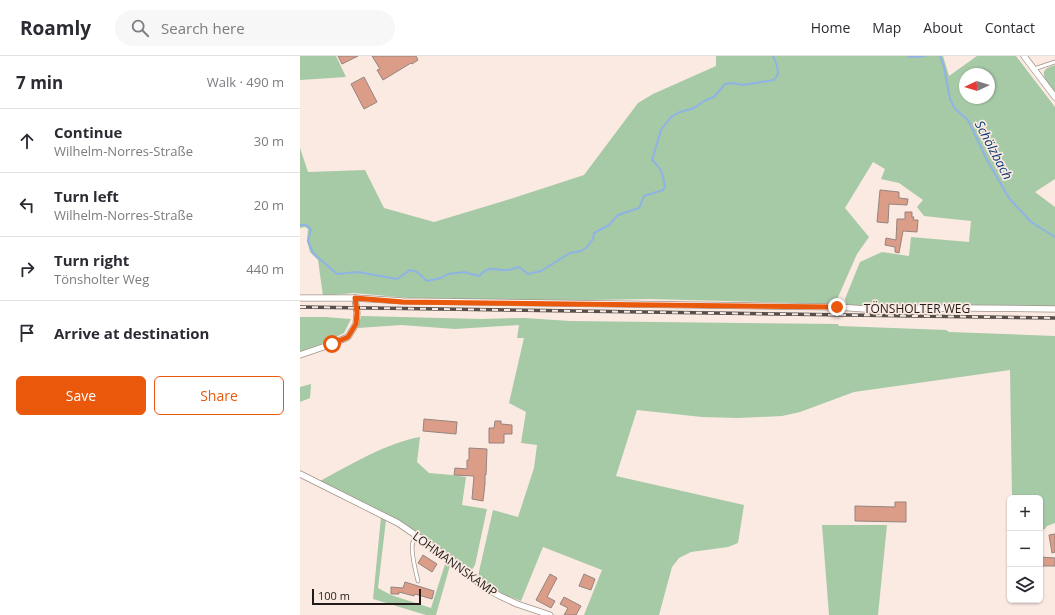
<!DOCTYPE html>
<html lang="en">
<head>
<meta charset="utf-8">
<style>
  body { margin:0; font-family:"Open Sans",sans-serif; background:#f7f7f7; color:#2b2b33 }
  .controls { position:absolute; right:12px; bottom:12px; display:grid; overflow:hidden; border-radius:6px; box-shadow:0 1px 3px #0004 }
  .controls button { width:36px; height:36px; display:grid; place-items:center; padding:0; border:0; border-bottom:1px solid #e1e1e2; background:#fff; color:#2b2b33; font:20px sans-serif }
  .compass { position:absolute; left:659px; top:12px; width:36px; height:36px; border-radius:50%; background:#fff; box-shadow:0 1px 3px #0004; rotate:266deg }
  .scale { position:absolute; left:12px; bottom:10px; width:109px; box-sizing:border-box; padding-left:4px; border:2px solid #211c19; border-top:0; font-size:11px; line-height:14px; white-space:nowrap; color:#211c19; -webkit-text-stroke:3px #faeae2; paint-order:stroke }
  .stop { position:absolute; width:12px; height:12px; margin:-9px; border:3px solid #ea580c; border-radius:50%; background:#fff }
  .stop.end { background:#ea580c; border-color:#fff; box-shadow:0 1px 4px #0008 }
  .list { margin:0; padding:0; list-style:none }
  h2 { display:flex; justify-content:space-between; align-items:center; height:52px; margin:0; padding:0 16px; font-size:17px }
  h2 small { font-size:13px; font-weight:400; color:#7c7c81 }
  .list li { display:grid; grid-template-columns:26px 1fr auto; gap:12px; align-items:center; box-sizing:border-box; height:64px; padding:0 16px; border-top:1px solid #e1e1e2 }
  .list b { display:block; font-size:15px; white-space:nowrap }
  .list p { margin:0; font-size:13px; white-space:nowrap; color:#7c7c81 }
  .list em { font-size:13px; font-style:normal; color:#7c7c81 }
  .actions { display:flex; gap:8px; padding:12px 16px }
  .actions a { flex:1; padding:9px 0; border:1px solid #ea580c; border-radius:6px; text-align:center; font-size:14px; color:#ea580c }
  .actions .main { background:#ea580c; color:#fff }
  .icon { flex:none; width:22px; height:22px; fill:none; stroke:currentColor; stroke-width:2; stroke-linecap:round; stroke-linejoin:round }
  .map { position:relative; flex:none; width:755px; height:559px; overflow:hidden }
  header { display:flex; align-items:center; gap:24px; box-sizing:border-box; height:56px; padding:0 20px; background:#fff; border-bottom:1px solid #e1e1e2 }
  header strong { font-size:19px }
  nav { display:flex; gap:22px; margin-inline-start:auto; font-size:14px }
  .search { width:280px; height:36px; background:#f7f7f7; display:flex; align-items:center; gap:10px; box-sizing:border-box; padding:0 14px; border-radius:22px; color:#7c7c81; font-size:15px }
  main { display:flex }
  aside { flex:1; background:#fff }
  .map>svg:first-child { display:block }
  .green { fill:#a6c9a6; fill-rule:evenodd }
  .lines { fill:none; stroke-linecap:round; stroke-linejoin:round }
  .stream { stroke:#8fb3e5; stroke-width:2 }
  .building { fill:#db9c88; stroke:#94847f }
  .service-casing { stroke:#a3948c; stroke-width:4.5 }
  .minor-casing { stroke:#a3948c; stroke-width:7 }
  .service { stroke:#fff; stroke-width:3 }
  .minor { stroke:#fff; stroke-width:5.5 }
  .rail-casing { stroke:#574f4b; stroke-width:3.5 }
  .rail { stroke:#faeae2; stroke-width:2; stroke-dasharray:6; stroke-linecap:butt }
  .route { stroke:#ea580c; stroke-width:5 }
  .labels { text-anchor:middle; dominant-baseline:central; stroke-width:3.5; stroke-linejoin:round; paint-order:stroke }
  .street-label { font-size:12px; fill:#211c19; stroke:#faeae2 }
  .water-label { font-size:13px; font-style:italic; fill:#0a3a74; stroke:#faeae2 }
</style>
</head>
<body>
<header>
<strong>Roamly</strong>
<div class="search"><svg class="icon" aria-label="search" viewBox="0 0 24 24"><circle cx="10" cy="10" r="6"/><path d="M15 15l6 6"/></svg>Search here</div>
<nav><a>Home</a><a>Map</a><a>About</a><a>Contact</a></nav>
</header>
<main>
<aside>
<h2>7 min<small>Walk · 490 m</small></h2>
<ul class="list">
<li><svg class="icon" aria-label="ahead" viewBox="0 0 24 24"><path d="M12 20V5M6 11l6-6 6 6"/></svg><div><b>Continue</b><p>Wilhelm-Norres-Straße</p></div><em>30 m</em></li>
<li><svg class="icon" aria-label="left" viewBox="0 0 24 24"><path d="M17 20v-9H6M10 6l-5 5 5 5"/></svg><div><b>Turn left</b><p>Wilhelm-Norres-Straße</p></div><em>20 m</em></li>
<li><svg class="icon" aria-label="right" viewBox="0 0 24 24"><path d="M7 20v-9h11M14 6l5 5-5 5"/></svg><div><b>Turn right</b><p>Tönsholter Weg</p></div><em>440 m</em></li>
<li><svg class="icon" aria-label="arrive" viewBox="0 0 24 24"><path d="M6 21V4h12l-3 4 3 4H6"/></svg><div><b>Arrive at destination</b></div></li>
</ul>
<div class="actions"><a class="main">Save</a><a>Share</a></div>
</aside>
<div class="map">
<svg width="755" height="559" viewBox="0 0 755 559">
  <rect width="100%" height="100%" fill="#faeae2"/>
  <g class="green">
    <polygon points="0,0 36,0 46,21 0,24"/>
    <path d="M416,0H643L649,20L677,0H716L755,51V123L735,136L755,151V250L572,251L546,249L545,243L560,206L582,196L609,200L611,181L669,186L671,165L624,160L617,151L623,144L599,127L581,123L585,113L573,106L545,152L569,181L557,198L535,248L349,243L290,244H131L54,237L23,240L18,204L10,196L7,185L8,173L5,171L0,172V92L8,116L65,114L84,152L134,166L207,144L284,119L338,47L353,38L416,10ZM665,18H689V42H665Z"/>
    <path d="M755,9V36C751,31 739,19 746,13C748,11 752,10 755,9Z"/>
    <path d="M61,260L181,263L224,262L270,265L538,268L539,270L646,274L649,276L755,280V467L747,470L745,473L740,475V442H712L710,314L554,336L500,356L482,360L438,362L402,361L337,354L316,420L444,449L438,487L428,491L391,496L379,502L372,511L359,559H284L302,514L243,491L221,545C204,539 190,535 178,520L193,454L218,461L234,412L237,389L221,387L226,356L209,347L224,282H217L219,269L155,273L101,269L58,272Z"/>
    <polygon points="0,261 25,261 51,263 44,277 13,292 0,296"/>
    <polygon points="11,328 10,342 0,346 0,331"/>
    <path d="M120,381L117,406L129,417L152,419L166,421L162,449L187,453L175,509L171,515L149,499L20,425C50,409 86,387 120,381Z"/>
    <polygon points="81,461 86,464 78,532 91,539 131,552 147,502 151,506 136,559 126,559 73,543"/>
    <polygon points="522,469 587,469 578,559 529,559"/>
  </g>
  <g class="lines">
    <g class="stream">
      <polyline points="608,0 611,1 625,0"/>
      <polyline points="640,0 644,11 650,43 655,53 668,64 687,104 709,142 731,166 755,181"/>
      <path d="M0,169H6L11,173L8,185L13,197L37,218L58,216L97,223L110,214L117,216L127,225L141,222L148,218L164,216L179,220C190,208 196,215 209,214C212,213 216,212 219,211L228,218L241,215L270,197L281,195L286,192L293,183L294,177L309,169L318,159L339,152L344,140L363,134L365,131C363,118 362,113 352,104L361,74L371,61L380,56L394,52L404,45L414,41L425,28L433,27L443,29L474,24L478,18L477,10L473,0"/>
    </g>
  </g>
  <g class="building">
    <polygon points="38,0 58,0 42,8"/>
    <polygon points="72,0 116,0 118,4 112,8 111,7 83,24 77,14 80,13"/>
    <polygon points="64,21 77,46 64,53 51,28"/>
    <polygon points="580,134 599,136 599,142 608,143 607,149 589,148 588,167 577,166"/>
    <polygon points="605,156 612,156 612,161 614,161 613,164 618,164 617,176 603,175 599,197 595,196 595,191 585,189 586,182 596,184 597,163 605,163"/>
    <polygon points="124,363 157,366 156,378 123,375"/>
    <polygon points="195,365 201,365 201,368 212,369 212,378 204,378 204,387 189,387 189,372 194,372"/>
    <polygon points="169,392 187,393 186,419 185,419 185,428 183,445 172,443 174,420 154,419 155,412 167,413 167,404 169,404"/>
    <polygon points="595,446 606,446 606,466 555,465 555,450 595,451"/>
    <polygon points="755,478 755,496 752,497 749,479"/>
    <polygon points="123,499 137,508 132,516 118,507"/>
    <polygon points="740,501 755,502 755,510 740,510"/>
    <polygon points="250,518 257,522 247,541 255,545 251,552 236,544"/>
    <polygon points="284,518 295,523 291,534 279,530"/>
    <polygon points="105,526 134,535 132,543 115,538 114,540 99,536 99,538 91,538 91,531 103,532"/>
    <polygon points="264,541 281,550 276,559 264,559 268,552 260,548"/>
  </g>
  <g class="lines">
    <defs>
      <g id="service">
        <polyline points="734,13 755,6"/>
        <path d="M117,480C116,481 114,485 113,486C110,493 116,517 118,525"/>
      </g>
      <g id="minor">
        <polyline points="724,0 755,41"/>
        <polyline points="0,242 55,242 103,245 537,251 565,253 665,252 755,253"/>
        <polyline points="0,299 32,288 48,281 56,268 57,257 55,242"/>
        <polyline points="0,418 98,467 149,502 185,532 200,540 217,548 250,559"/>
      </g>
    </defs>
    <use href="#service" class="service-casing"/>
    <use href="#minor" class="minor-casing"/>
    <use href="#service" class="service"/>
    <use href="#minor" class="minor"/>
    <defs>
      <polyline id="rail" points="0,251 755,262"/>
    </defs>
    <use href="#rail" class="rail-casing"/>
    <use href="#rail" class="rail"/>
  </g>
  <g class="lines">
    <polyline class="route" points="32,288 48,281 56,268 57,257 55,242 103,246 537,251"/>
  </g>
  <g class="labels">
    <g class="street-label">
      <text x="617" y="252">TÖNSHOLTER WEG</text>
      <text transform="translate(155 508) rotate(36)">LOHMANNSKAMP</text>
    </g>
    <g class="water-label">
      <text transform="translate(694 94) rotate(62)">Schölzbach</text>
    </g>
  </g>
</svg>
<div class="controls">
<button>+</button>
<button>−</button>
<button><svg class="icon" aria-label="layers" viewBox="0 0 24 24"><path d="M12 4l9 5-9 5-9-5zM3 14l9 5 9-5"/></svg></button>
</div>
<svg class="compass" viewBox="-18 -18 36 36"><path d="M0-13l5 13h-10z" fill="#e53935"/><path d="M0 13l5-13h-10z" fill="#7c7c81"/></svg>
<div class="scale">100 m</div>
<div class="stop" style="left:32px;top:288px"></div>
<div class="stop end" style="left:537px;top:251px"></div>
</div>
</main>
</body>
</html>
